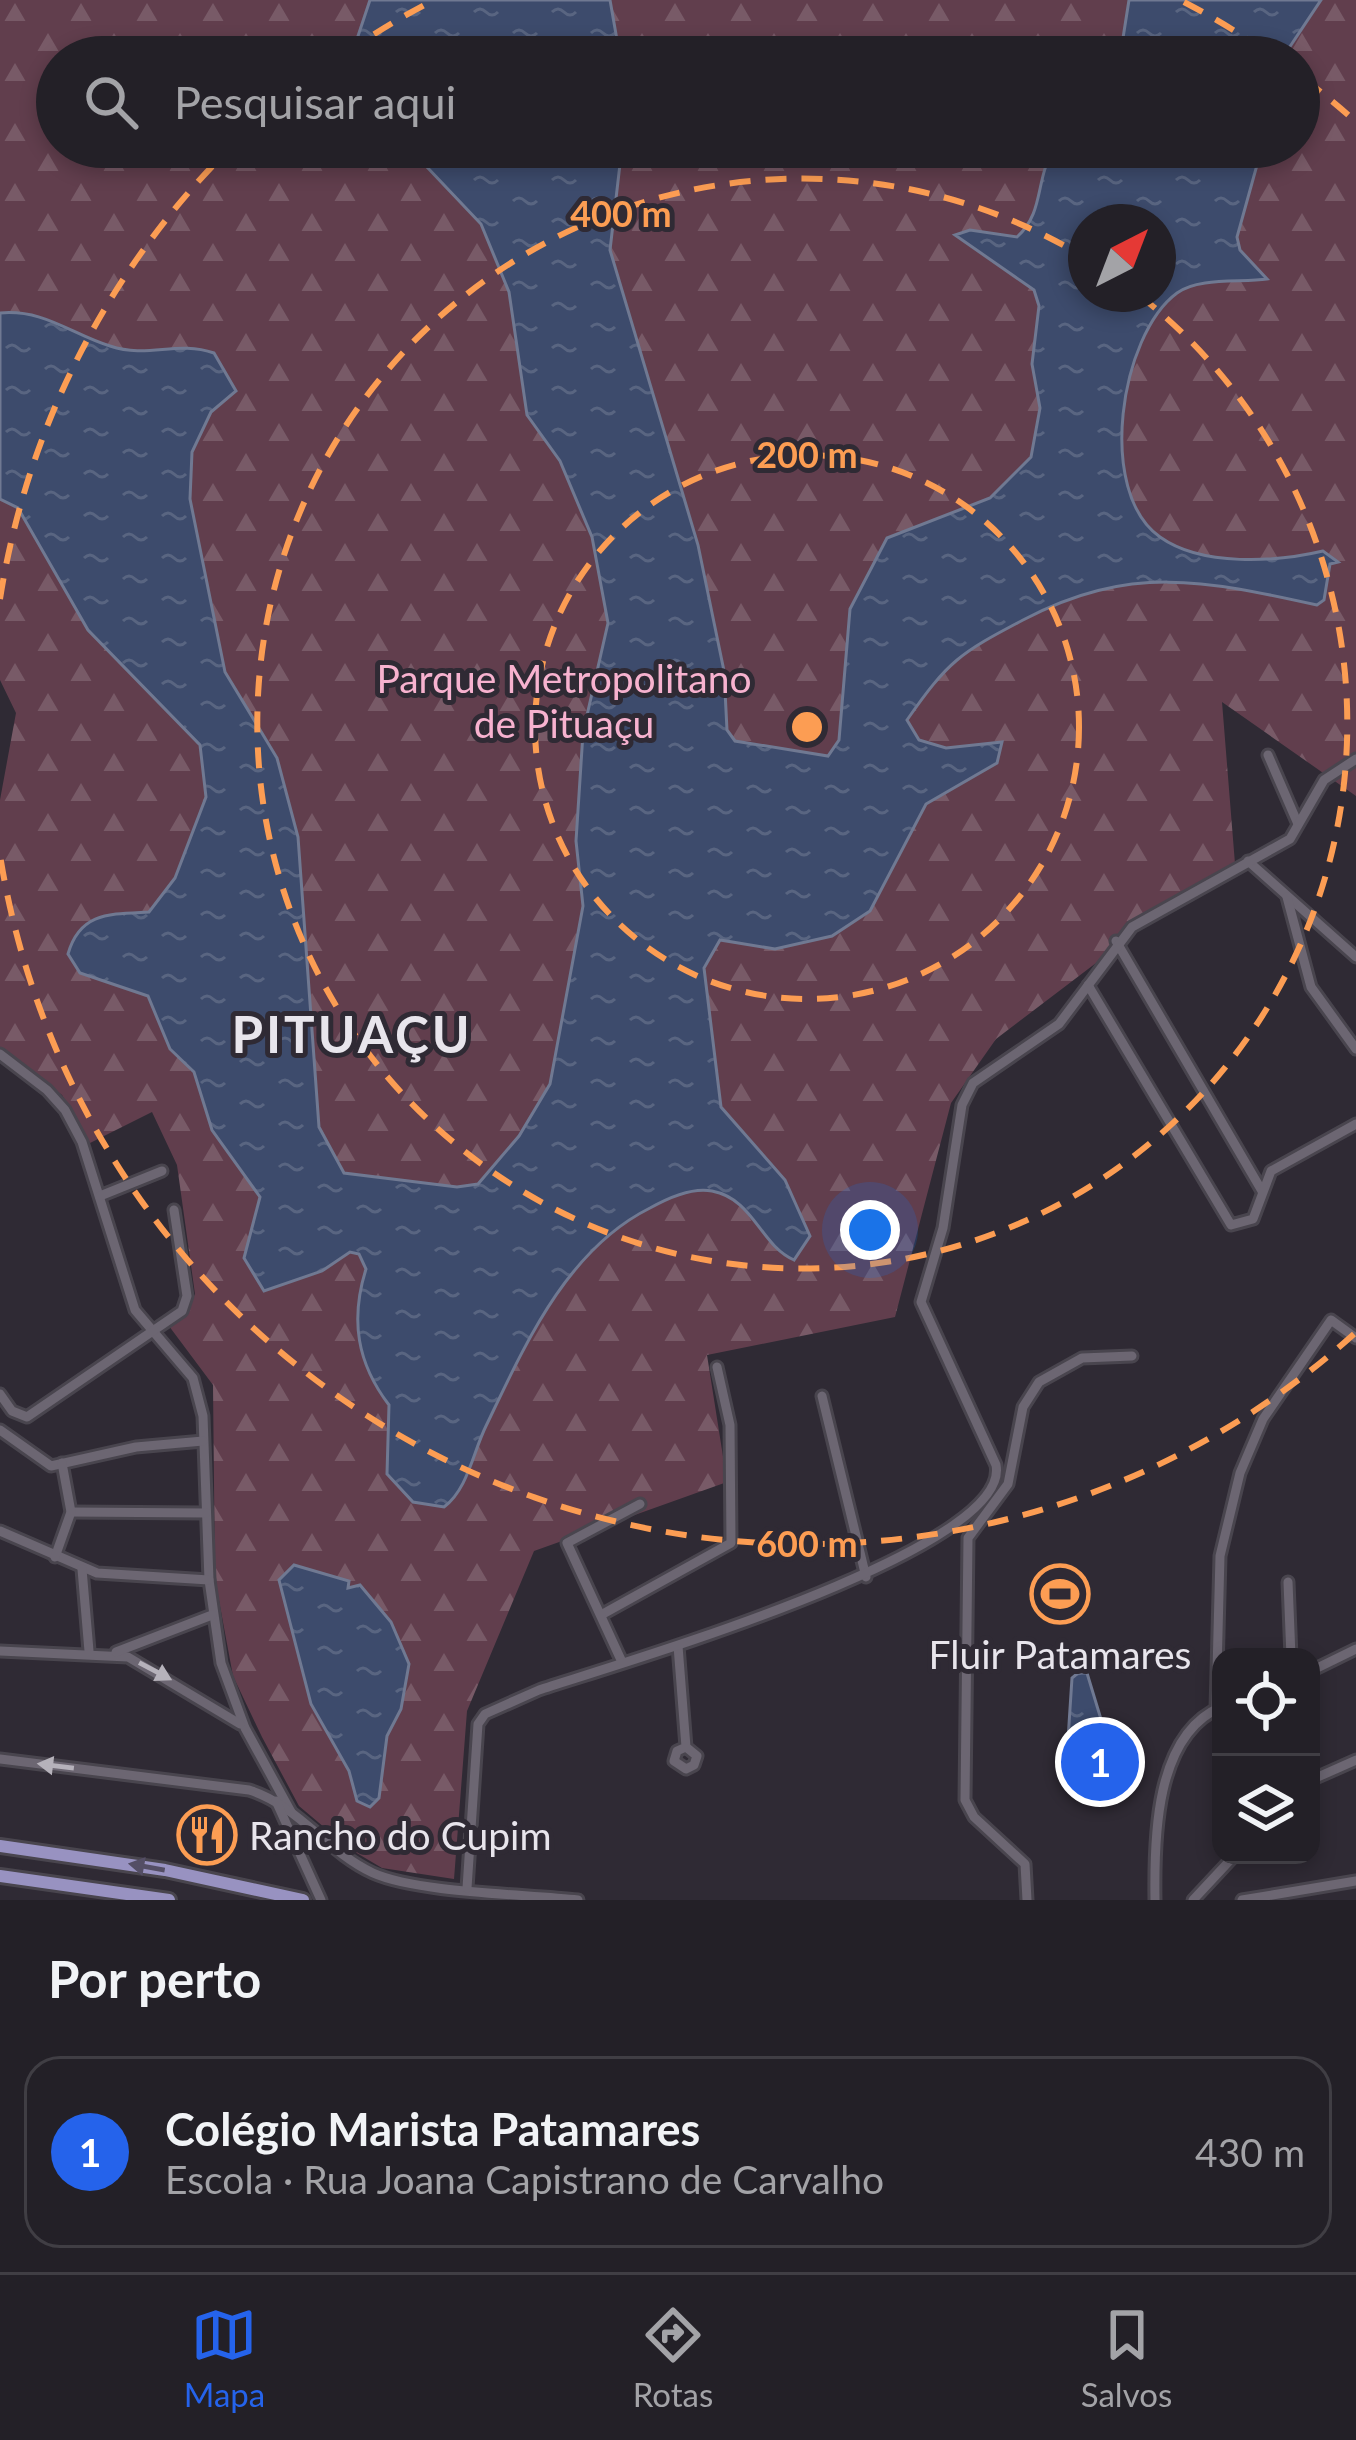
<!DOCTYPE html>
<html lang="pt">
<head>
<meta charset="utf-8">
<style>
  body { margin:0; font-family:Lato,sans-serif; background:#2b282f; color:#f1f3f6 }
  .controls { position:absolute; right:36px; bottom:36px; display:grid; overflow:hidden; border-radius:24px; box-shadow:0 6px 18px #0003 }
  .controls button { width:108px; height:108px; display:grid; place-items:center; padding:0; border:0; border-bottom:3px solid #403e44; background:#232027; color:#f1f3f6; font:60px sans-serif }
  .compass { position:absolute; left:1068px; top:204px; width:108px; height:108px; border-radius:50%; background:#232027; box-shadow:0 6px 18px #0003; rotate:42deg }
  .you { position:absolute; left:870px; top:1230px; width:42px; height:42px; margin:-30px; border:9px solid #fff; border-radius:50%; background:#1a73e8; box-shadow:0 0 0 18px #1a73e833 }
  .badge { display:grid; place-items:center; width:78px; height:78px; border-radius:50%; background:#2563eb; color:#fff; font-size:39px; font-weight:700 }
  .pin { position:absolute; translate:-50% -50%; border:6px solid #fff; box-shadow:0 3px 12px #0006 }
  .list { margin:0; padding:0; list-style:none }
  h2 { display:flex; justify-content:space-between; align-items:center; height:156px; margin:0; padding:0 48px; font-size:51px }
  h2 small { font-size:39px; font-weight:400; color:#a3a3a7 }
  .list li { display:grid; grid-template-columns:78px 1fr auto; gap:36px; align-items:center; box-sizing:border-box; height:192px; margin:0 24px 24px; padding:0 24px; border:3px solid #403e44; border-radius:36px }
  .list b { display:block; font-size:45px; white-space:nowrap }
  .list p { margin:0; font-size:39px; white-space:nowrap; color:#a3a3a7 }
  .list em { font-size:39px; font-style:normal; color:#a3a3a7 }
  .icon { flex:none; width:66px; height:66px; fill:none; stroke:currentColor; stroke-width:2; stroke-linecap:round; stroke-linejoin:round }
  .map { position:relative; flex:none; width:1356px; height:1900px; overflow:hidden }
  .search { position:absolute; background:#232027; box-shadow:0 6px 18px #0003; left:36px; right:36px; top:36px; height:132px; display:flex; align-items:center; gap:30px; box-sizing:border-box; padding:0 42px; border-radius:66px; color:#a3a3a7; font-size:45px }
  .sheet { height:372px; background:#232027 }
  nav { display:flex; justify-content:space-around; align-items:center; box-sizing:border-box; height:168px; border-top:3px solid #403e44; background:#232027; font-size:33px; color:#a3a3a7 }
  nav a { display:grid; justify-items:center; gap:6px }
  nav .on { color:#2563eb }
  .map>svg:first-child { display:block }
  .forest { fill:url(#forest-firs); fill-rule:evenodd }
  .water { fill:url(#water-ripples); stroke:#707992; stroke-width:3; fill-rule:evenodd }
  .lines { fill:none; stroke-linecap:round; stroke-linejoin:round }
  .minor-casing { stroke:#49454e; stroke-width:15 }
  .major-casing { stroke:#49454e; stroke-width:18 }
  .minor { stroke:#6c6672; stroke-width:9 }
  .major { stroke:#9892c1; stroke-width:12 }
  .oneway { fill:#b6b2bb }
  .oneway2 { fill:#544e65 }
  .ring { fill:none; stroke:#fc9d53; stroke-width:6; stroke-dasharray:21 15 }
  .labels { text-anchor:middle; dominant-baseline:central; stroke-width:10; stroke-linejoin:round; paint-order:stroke }
  .park-label { font-size:39px; fill:#f7b2cf; stroke:#2f2a34 }
  .poi-label { font-size:39px; fill:#e8e5ec; stroke:#2f2a34 }
  .district-label { font-size:51px; font-weight:bold; letter-spacing:3px; fill:#e8e5ec; stroke:#2f2a34 }
  .centre { fill:#fc9d53; stroke:#2f2a34; stroke-width:6 }
  .ring-label { font-size:36px; text-anchor:middle; font-weight:bold; fill:#fc9d53; stroke:#2f2a34; stroke-width:10; stroke-linejoin:round; paint-order:stroke }
</style>
</head>
<body>
<div class="map">
<svg width="1356" height="1900" viewBox="0 0 1356 1900">
  <defs>
    <pattern id="forest-firs" width="22" height="20" patternUnits="userSpaceOnUse" patternTransform="scale(3)"><rect width="22" height="20" fill="#613e4d"/><path d="M5 1l3.5 6h-7zM16 11l3.5 6h-7z" fill="#785a67"/></pattern>
    <pattern id="water-ripples" width="26" height="14" patternUnits="userSpaceOnUse" patternTransform="scale(3)"><rect width="26" height="14" fill="#3d4b6c"/><path d="M2 4q2-2 4 0t4 0M15 11q2-2 4 0t4 0" fill="none" stroke="#596581"/></pattern>
  </defs>
  <rect width="100%" height="100%" fill="#2f2a34"/>
  <path class="forest" d="M0,0H1356V796L1222,702L1235,864L1125,928L1096,963L996,1039L951,1103L895,1317L707,1355L727,1482L534,1551L467,1711L454,1879L382,1868L350,1849L299,1806L262,1737L233,1676L215,1579L213,1385L166,1322L188,1309L195,1294L177,1165L152,1112L90,1143L62,1095L0,1047V800L16,713L0,680ZM57,57H1299V147H57ZM1086,222H1158V294H1086Z"/>
  <g class="water">
    <polygon points="370,0 610,0 620,57 351,57"/>
    <polygon points="1129,0 1321,0 1283,57 1120,57"/>
    <path d="M408,147H622L610,250L698,545L724,671L727,730L735,741L828,756L839,740L850,609L887,538L990,498L1031,457L1040,408L1032,364L1039,306L1034,290L955,235L970,230L1017,237C1046,211 1034,176 1056,147H1262L1237,237L1240,250L1267,279C1241,283 1199,277 1177,293C1120,335 1096,492 1160,537C1202,567 1276,562 1323,551L1338,562L1330,564L1324,600L1317,605C1204,580 1130,564 1023,620C960,653 948,661 907,720L919,740L946,748L1002,742L997,763L926,804L870,911L832,936L775,949L720,940L704,968L721,1107L785,1180L810,1236L794,1260C760,1245 754,1199 712,1191C692,1187 666,1199 650,1208C566,1250 525,1345 486,1426C473,1452 468,1489 444,1507L413,1502L387,1474L389,1405C357,1363 350,1320 366,1269L359,1254L350,1252L322,1271L264,1291L244,1258L260,1197L212,1130L194,1072L170,1049L148,996L80,973L68,954C80,912 110,914 149,912L175,878L206,797L200,745L88,630L18,508L0,499V313C44,309 71,334 110,346C149,359 176,340 214,353L236,391L211,412L192,452L190,499L225,672L277,758L298,837L319,1127L344,1173L457,1187L478,1184L519,1136L550,1084L583,906L576,841L583,733L608,623L592,537L560,461L527,415L509,292L481,224ZM1086,222H1158V294H1086Z"/>
    <polygon points="294,1565 349,1581 348,1588 360,1585 391,1622 409,1664 401,1709 387,1736 379,1798 370,1807 357,1801 349,1771 311,1704 279,1580"/>
    <polygon points="1078,1673 1087,1673 1107,1739 1080,1765 1067,1755 1072,1678"/>
  </g>
  <g class="lines">
    <defs>
      <g id="minor">
        <polyline points="1268,755 1298,824"/>
        <polyline points="1248,861 1356,957"/>
        <polyline points="1287,897 1311,987 1356,1049"/>
        <polyline points="1116,941 1262,1191"/>
        <polyline points="1088,985 1231,1225 1253,1219 1271,1171 1356,1124"/>
        <polyline points="0,1054 47,1090 65,1110 82,1142 135,1310 193,1378 203,1416 209,1580 221,1663 245,1728 291,1812"/>
        <polyline points="100,1196 162,1171"/>
        <polyline points="0,1394 12,1411 27,1417 182,1311 187,1296 174,1210"/>
        <polyline points="822,1396 866,1577"/>
        <polyline points="0,1430 51,1466 136,1447 203,1441"/>
        <polyline points="71,1512 206,1513"/>
        <polyline points="0,1531 97,1573 209,1580"/>
        <polyline points="55,1557 71,1512 62,1463"/>
        <polyline points="82,1569 89,1651"/>
        <polyline points="1288,1582 1291,1657"/>
        <polyline points="601,1615 731,1543 730,1425 717,1367"/>
        <polyline points="678,1646 686,1747 697,1756 694,1765 686,1769 674,1761 677,1751 686,1747"/>
        <polyline points="0,1651 128,1657 240,1724"/>
        <polyline points="116,1652 212,1615"/>
        <polyline points="622,1662 567,1543 640,1504"/>
        <polyline points="1311,1671 1356,1649"/>
        <polyline points="1216,1709 1220,1556 1240,1473 1263,1419 1331,1320 1356,1338"/>
        <path d="M0,1759L249,1790C298,1805 327,1852 373,1873C418,1893 525,1894 578,1900"/>
        <polyline points="1311,1780 1356,1760"/>
        <polyline points="276,1801 321,1900"/>
        <path d="M467,1888L478,1724L485,1714L539,1690C607,1667 1013,1551 996,1465L921,1302L943,1228L962,1105L973,1083L1059,1024L1132,927L1290,839L1324,780L1356,759"/>
        <polyline points="1027,1900 1025,1864 974,1817 965,1800 968,1538 1008,1484 1023,1407 1039,1382 1082,1358 1132,1356"/>
        <path d="M1155,1900C1154,1838 1155,1735 1221,1707"/>
        <polyline points="1193,1900 1235,1855"/>
        <polyline points="1242,1900 1356,1881"/>
      </g>
      <g id="major">
        <polyline points="0,1846 165,1870 303,1900"/>
        <polyline points="0,1876 169,1900"/>
      </g>
    </defs>
    <use href="#minor" class="minor-casing"/>
    <use href="#major" class="major-casing"/>
    <use href="#minor" class="minor"/>
    <use href="#major" class="major"/>
  </g>
  <defs><path id="oneway-solid" d="M-6-.8H1V-3.2L6.5 0L1 3.2V.8H-6Z" transform="scale(3)"/></defs>
  <g class="oneway">
    <use href="#oneway-solid" transform="translate(155 1671) rotate(28)"/>
    <use href="#oneway-solid" transform="translate(56 1766) rotate(-173)"/>
  </g>
  <use class="oneway2" href="#oneway-solid" transform="translate(147 1867) rotate(-170)"/>
  <g class="ring">
    <circle cx="807" cy="727" r="272"/>
    <path d="M1139 295A545 545 0 1 1 1084 257"/>
    <path d="M1354 1334A817 817 0 0 1 0 855M0 599A817 817 0 0 1 229 149M344 54A817 817 0 0 1 430 2M1184 2A817 817 0 0 1 1270 54M1304 79A817 817 0 0 1 1354 120"/>
  </g>
  <defs>
    <symbol id="stadium-ring" viewBox="-11 -11 22 22"><circle r="9.5" fill="#2f2a34" stroke="#fc9d53" stroke-width="1.5"/><path d="M0-5a6.5 5 0 1 0 0 10a6.5 5 0 1 0 0-10ZM-3.5-1.8h7v3.6h-7Z" fill="#fc9d53"/></symbol>
    <symbol id="restaurant-ring" viewBox="-11 -11 22 22"><circle r="9.5" fill="#2f2a34" stroke="#fc9d53" stroke-width="1.5"/><path d="M-5-6h1v4h1v-4h1v4h1v-4h1v5L-1.5 .5V6h-2V.5L-5-1ZM5-6V6H3V1.5H1.5Q1.5-4 5-6Z" fill="#fc9d53"/></symbol>
  </defs>
  <g fill-rule="evenodd">
    <use href="#stadium-ring" x="1027" y="1561" width="66" height="66"/>
    <use href="#restaurant-ring" x="174" y="1802" width="66" height="66"/>
  </g>
  <g class="labels">
    <g class="park-label">
      <text x="564" y="678">Parque Metropolitano<tspan x="564" dy="45">de Pituaçu</tspan></text>
    </g>
    <g class="poi-label">
      <text x="1060" y="1654">Fluir Patamares</text>
      <text x="249" y="1835" text-anchor="start">Rancho do Cupim</text>
    </g>
    <g class="district-label">
      <text x="352" y="1033">PITUAÇU</text>
    </g>
  </g>
  <circle cx="807" cy="727" r="18" class="centre"/>
  <g class="ring-label">
    <text x="621" y="227">400 m</text>
    <text x="807" y="468">200 m</text>
    <text x="807" y="1557">600 m</text>
  </g>
</svg>
<div class="controls">
<button><svg class="icon" aria-label="locate" viewBox="0 0 24 24"><circle cx="12" cy="12" r="6"/><path d="M12 2v4M12 18v4M2 12h4M18 12h4"/></svg></button>
<button><svg class="icon" aria-label="layers" viewBox="0 0 24 24"><path d="M12 4l9 5-9 5-9-5zM3 14l9 5 9-5"/></svg></button>
</div>
<svg class="compass" viewBox="-18 -18 36 36"><path d="M0-13l5 13h-10z" fill="#e53935"/><path d="M0 13l5-13h-10z" fill="#a3a3a7"/></svg>
<div class="you"></div>
<div class="pin badge" style="left:1100px;top:1762px">1</div>
<div class="search"><svg class="icon" aria-label="search" viewBox="0 0 24 24"><circle cx="10" cy="10" r="6"/><path d="M15 15l6 6"/></svg>Pesquisar aqui</div>
</div>
<section class="sheet">
<h2>Por perto<small></small></h2>
<ul class="list">
<li><span class="badge">1</span><div><b>Colégio Marista Patamares</b><p>Escola · Rua Joana Capistrano de Carvalho</p></div><em>430 m</em></li>
</ul>
</section>
<nav>
<a class="on"><svg class="icon" aria-label="map" viewBox="0 0 24 24"><path d="M3 6l6-2 6 2 6-2v14l-6 2-6-2-6 2zM9 4v14M15 6v14"/></svg>Mapa</a>
<a><svg class="icon" aria-label="directions" viewBox="0 0 24 24"><path d="M12 3l9 9-9 9-9-9zM9 14v-3h6M13 9l2 2-2 2"/></svg>Rotas</a>
<a><svg class="icon" aria-label="saved" viewBox="0 0 24 24"><path d="M7 4h10v16l-5-4-5 4z"/></svg>Salvos</a>
</nav>
</body>
</html>
